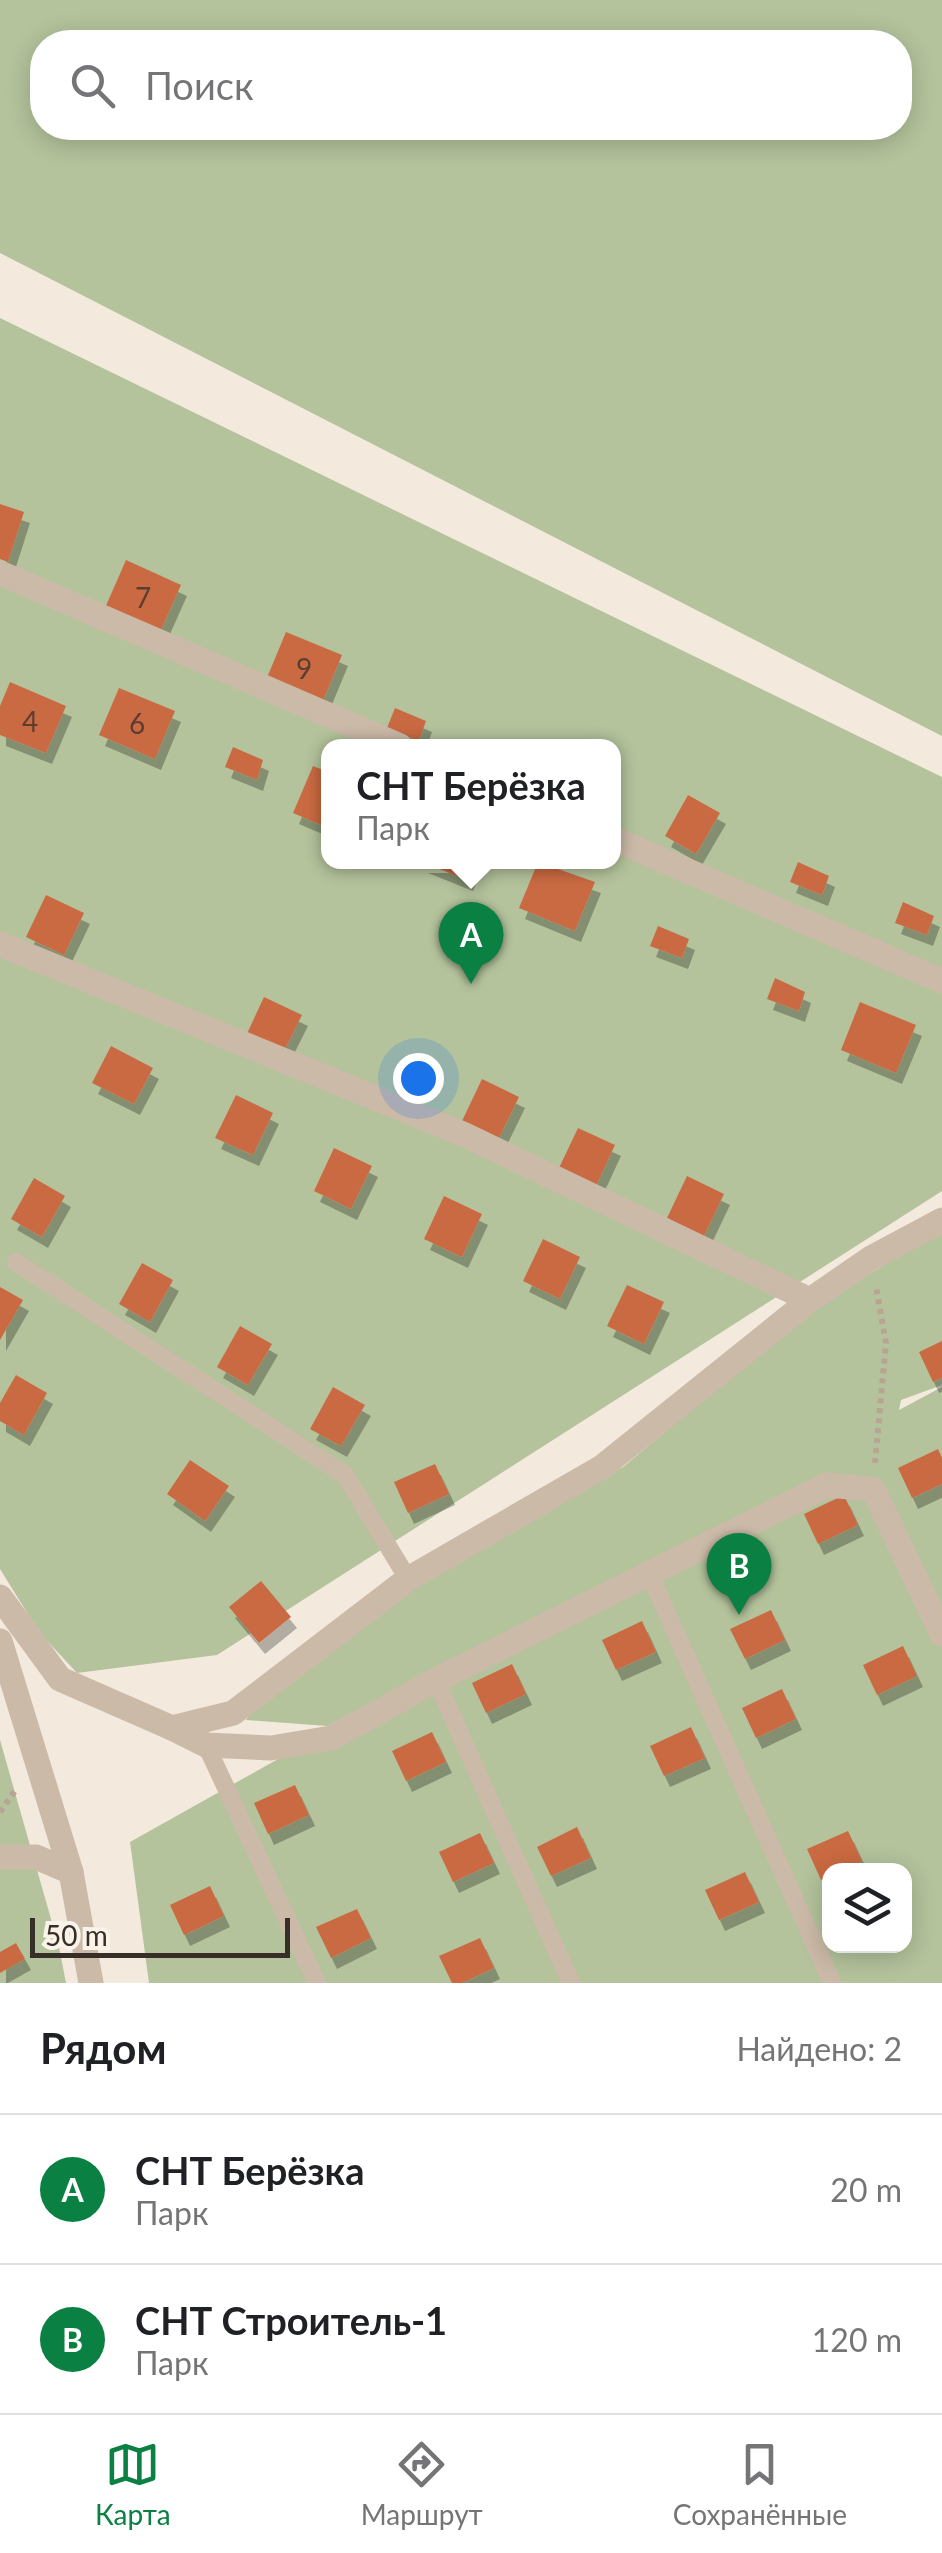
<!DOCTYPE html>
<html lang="ru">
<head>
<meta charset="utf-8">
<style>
  body { margin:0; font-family:Lato,sans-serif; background:#f6f6f6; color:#202124 }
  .controls { position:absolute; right:30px; bottom:30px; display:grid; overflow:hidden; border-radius:20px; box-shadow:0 5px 25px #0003 }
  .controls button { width:90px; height:90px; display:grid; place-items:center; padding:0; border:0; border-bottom:2px solid #e0e0e0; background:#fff; color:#202124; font:50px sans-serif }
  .scale { position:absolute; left:30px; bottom:25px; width:260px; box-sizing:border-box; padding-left:10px; border:5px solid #382e28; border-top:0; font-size:28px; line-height:35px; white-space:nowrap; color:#382e28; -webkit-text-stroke:8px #faf3e9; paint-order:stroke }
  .you { position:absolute; left:418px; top:1078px; width:35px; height:35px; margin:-25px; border:8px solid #fff; border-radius:50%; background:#1a73e8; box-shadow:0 0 0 15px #1a73e833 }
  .badge { display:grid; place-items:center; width:65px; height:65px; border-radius:50%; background:#0b8043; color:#fff; font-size:32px; font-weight:700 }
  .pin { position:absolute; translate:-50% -82px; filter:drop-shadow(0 2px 5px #0008) }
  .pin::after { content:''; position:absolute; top:52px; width:35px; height:30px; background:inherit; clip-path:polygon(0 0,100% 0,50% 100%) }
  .popup { position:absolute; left:321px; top:739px; width:300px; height:130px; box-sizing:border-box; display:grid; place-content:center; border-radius:20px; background:#fff; filter:drop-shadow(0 2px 8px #0005); font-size:32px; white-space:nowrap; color:#757577 }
  .popup b { font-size:38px; color:#202124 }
  .popup::after { content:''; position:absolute; left:50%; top:100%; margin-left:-20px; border:20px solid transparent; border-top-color:#fff }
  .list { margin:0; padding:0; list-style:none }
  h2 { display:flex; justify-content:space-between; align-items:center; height:130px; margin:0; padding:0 40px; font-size:42px }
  h2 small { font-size:32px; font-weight:400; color:#757577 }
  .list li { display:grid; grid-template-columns:65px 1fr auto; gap:30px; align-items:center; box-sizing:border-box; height:150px; padding:0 40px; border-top:2px solid #e0e0e0 }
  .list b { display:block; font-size:38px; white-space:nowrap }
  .list p { margin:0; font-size:32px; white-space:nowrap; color:#757577 }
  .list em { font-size:32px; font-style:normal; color:#757577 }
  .icon { flex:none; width:55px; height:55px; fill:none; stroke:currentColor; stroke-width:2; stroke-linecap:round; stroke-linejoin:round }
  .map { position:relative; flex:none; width:942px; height:1983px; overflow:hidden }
  .search { position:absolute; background:#fff; box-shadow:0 5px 25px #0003; left:30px; right:30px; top:30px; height:110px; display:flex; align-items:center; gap:25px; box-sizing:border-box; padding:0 35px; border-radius:40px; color:#757577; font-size:38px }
  .sheet { height:430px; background:#fff }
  nav { display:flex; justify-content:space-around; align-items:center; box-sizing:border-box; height:140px; border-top:2px solid #e0e0e0; background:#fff; font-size:28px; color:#757577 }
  nav a { display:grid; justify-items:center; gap:5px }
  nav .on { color:#0b8043 }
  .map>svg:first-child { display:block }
  .green { fill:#b4c39c; fill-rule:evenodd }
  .building { fill:#ca6a43; filter:url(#shadow) }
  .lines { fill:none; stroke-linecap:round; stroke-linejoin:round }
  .path { stroke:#b8a492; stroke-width:6; stroke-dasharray:5 5; stroke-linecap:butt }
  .service { stroke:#ccbaa8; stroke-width:18 }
  .minor { stroke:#ccbaa8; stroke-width:25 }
  .labels { text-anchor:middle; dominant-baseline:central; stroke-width:9; stroke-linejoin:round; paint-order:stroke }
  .number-label { font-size:28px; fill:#5c3d2f }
</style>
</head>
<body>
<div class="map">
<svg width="942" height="1983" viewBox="0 0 942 1983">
  <defs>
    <filter id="shadow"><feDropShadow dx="6" dy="11" stdDeviation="0" flood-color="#0004"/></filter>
  </defs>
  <rect width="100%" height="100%" fill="#f3eadd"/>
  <g class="green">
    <path d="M0,0H942V736L0,253ZM900,42V128H42V42Z"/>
    <path d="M0,318L942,777V1191L217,1655L77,1673L39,1632L0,1569ZM328,746H614V862H328Z"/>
    <path d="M942,1230V1385L901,1400L899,1410L942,1387V1983H149L130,1842L437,1670L327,1726L246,1720L258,1702L411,1588L623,1467L814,1307ZM830,1870H904V1946H830Z"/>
    <polygon points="0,1740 59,1947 66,1983 0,1983"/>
  </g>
  <g class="building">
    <polygon points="0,504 24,512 8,562 0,559"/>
    <polygon points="126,560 181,585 160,632 105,608"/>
    <polygon points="286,632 342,655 322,703 266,680"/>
    <polygon points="10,682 66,706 46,753 0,735 0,706"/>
    <polygon points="119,688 175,711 155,759 99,735"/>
    <polygon points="395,708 426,721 419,741 387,728"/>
    <polygon points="233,747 263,760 257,780 225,767"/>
    <polygon points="313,766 328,772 328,828 293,813"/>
    <polygon points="688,795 720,813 696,854 665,836"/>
    <polygon points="422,862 475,862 467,880"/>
    <polygon points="538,862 595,882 575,931 519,908"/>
    <polygon points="798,862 829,876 822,895 790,882"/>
    <polygon points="46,895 84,913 64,955 26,937"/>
    <polygon points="903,902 934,916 927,935 895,923"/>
    <polygon points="658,926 689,939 682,958 650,946"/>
    <polygon points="775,978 805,992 799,1011 767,999"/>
    <polygon points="264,997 302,1015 281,1057 244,1040"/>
    <polygon points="860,1002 916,1025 896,1073 841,1050"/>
    <polygon points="111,1046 153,1068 134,1104 92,1083"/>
    <polygon points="482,1079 519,1097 499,1138 462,1121"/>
    <polygon points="236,1095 273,1113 253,1155 215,1138"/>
    <polygon points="578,1128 615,1145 595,1188 558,1170"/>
    <polygon points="334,1148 372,1166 351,1209 314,1191"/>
    <polygon points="687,1176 724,1194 704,1236 667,1218"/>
    <polygon points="34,1178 65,1196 42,1237 11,1219"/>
    <polygon points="444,1196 482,1214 462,1257 424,1239"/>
    <polygon points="543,1239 580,1257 560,1299 523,1281"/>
    <polygon points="142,1263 173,1280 150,1322 119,1304"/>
    <polygon points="627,1285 664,1302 644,1344 607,1326"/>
    <polygon points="0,1287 23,1300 0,1340"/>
    <polygon points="240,1326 272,1344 248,1385 217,1367"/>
    <polygon points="942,1341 942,1378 933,1382 919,1352"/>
    <polygon points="16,1375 47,1393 24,1435 0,1421 0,1403"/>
    <polygon points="333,1387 365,1405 341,1446 310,1429"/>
    <polygon points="938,1449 942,1458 942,1484 912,1498 898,1468"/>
    <polygon points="190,1460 229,1486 205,1521 167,1494"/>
    <polygon points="435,1464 449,1494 408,1513 394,1482"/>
    <polygon points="844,1495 858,1525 818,1544 804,1514"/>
    <polygon points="261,1581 291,1617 259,1643 229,1607"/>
    <polygon points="771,1610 785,1640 745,1659 730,1629"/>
    <polygon points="642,1621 656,1652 616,1670 602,1640"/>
    <polygon points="903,1646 917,1676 877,1695 863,1665"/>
    <polygon points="512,1664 526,1694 486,1713 472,1683"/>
    <polygon points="782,1689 796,1719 756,1738 742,1708"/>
    <polygon points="691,1727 705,1758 664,1776 650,1746"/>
    <polygon points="432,1732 446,1762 406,1781 392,1751"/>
    <polygon points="295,1785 309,1815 268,1834 254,1803"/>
    <polygon points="577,1827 591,1858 551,1876 537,1847"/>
    <polygon points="848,1831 862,1861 841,1870 830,1870 830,1876 821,1880 807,1849"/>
    <polygon points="480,1833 494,1863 453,1882 439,1852"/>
    <polygon points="745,1872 759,1902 719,1920 705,1890"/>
    <polygon points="210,1886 224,1916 184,1935 170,1905"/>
    <polygon points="357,1909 371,1938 331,1958 316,1927"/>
    <polygon points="480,1938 494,1968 462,1983 452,1983 439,1956"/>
    <polygon points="16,1943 25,1959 0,1973 0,1952"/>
  </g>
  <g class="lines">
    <g class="path">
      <polyline points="875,1463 886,1343 876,1287"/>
      <polyline points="0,1812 17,1788"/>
    </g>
    <g class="service">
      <polyline points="16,1262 345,1475 408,1579"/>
      <polyline points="649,1573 832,1983"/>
      <polyline points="436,1680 571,1983"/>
      <polyline points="206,1745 317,1983"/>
    </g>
    <g class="minor">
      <polyline points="0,573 400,746"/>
      <polyline points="614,839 942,981"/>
      <polyline points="0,944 463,1134 810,1300"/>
      <polyline points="0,1597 60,1679 172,1728 233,1713 408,1579 602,1467 810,1300 871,1258 942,1220"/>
      <polyline points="0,1641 71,1872 91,1983"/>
      <polyline points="172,1728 206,1745 271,1748 331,1738 436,1680 827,1485 873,1489 942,1634"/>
      <polyline points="0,1857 36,1857 71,1872"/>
    </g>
  </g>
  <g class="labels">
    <g class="number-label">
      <text x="143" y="597">7</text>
      <text x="304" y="668">9</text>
      <text x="30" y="721">4</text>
      <text x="137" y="723">6</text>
    </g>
  </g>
</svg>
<div class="controls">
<button><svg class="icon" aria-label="layers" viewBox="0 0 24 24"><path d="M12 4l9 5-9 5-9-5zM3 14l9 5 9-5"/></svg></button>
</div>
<div class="scale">50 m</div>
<div class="you"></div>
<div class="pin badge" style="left:471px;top:984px">A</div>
<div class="popup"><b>СНТ Берёзка</b>Парк</div>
<div class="pin badge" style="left:739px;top:1615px">B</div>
<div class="search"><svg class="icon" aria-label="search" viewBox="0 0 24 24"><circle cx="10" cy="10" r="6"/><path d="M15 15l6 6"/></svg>Поиск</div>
</div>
<section class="sheet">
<h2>Рядом<small>Найдено: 2</small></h2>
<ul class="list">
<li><span class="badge">A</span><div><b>СНТ Берёзка</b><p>Парк</p></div><em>20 m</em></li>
<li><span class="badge">B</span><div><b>СНТ Строитель-1</b><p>Парк</p></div><em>120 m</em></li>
</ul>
</section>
<nav>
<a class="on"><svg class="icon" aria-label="map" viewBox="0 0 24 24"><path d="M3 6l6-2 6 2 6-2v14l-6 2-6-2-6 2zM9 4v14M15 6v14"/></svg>Карта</a>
<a><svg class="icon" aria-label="directions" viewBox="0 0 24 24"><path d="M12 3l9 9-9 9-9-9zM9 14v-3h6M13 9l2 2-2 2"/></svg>Маршрут</a>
<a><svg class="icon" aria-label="saved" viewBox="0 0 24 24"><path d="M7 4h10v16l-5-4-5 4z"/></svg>Сохранённые</a>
</nav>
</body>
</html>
